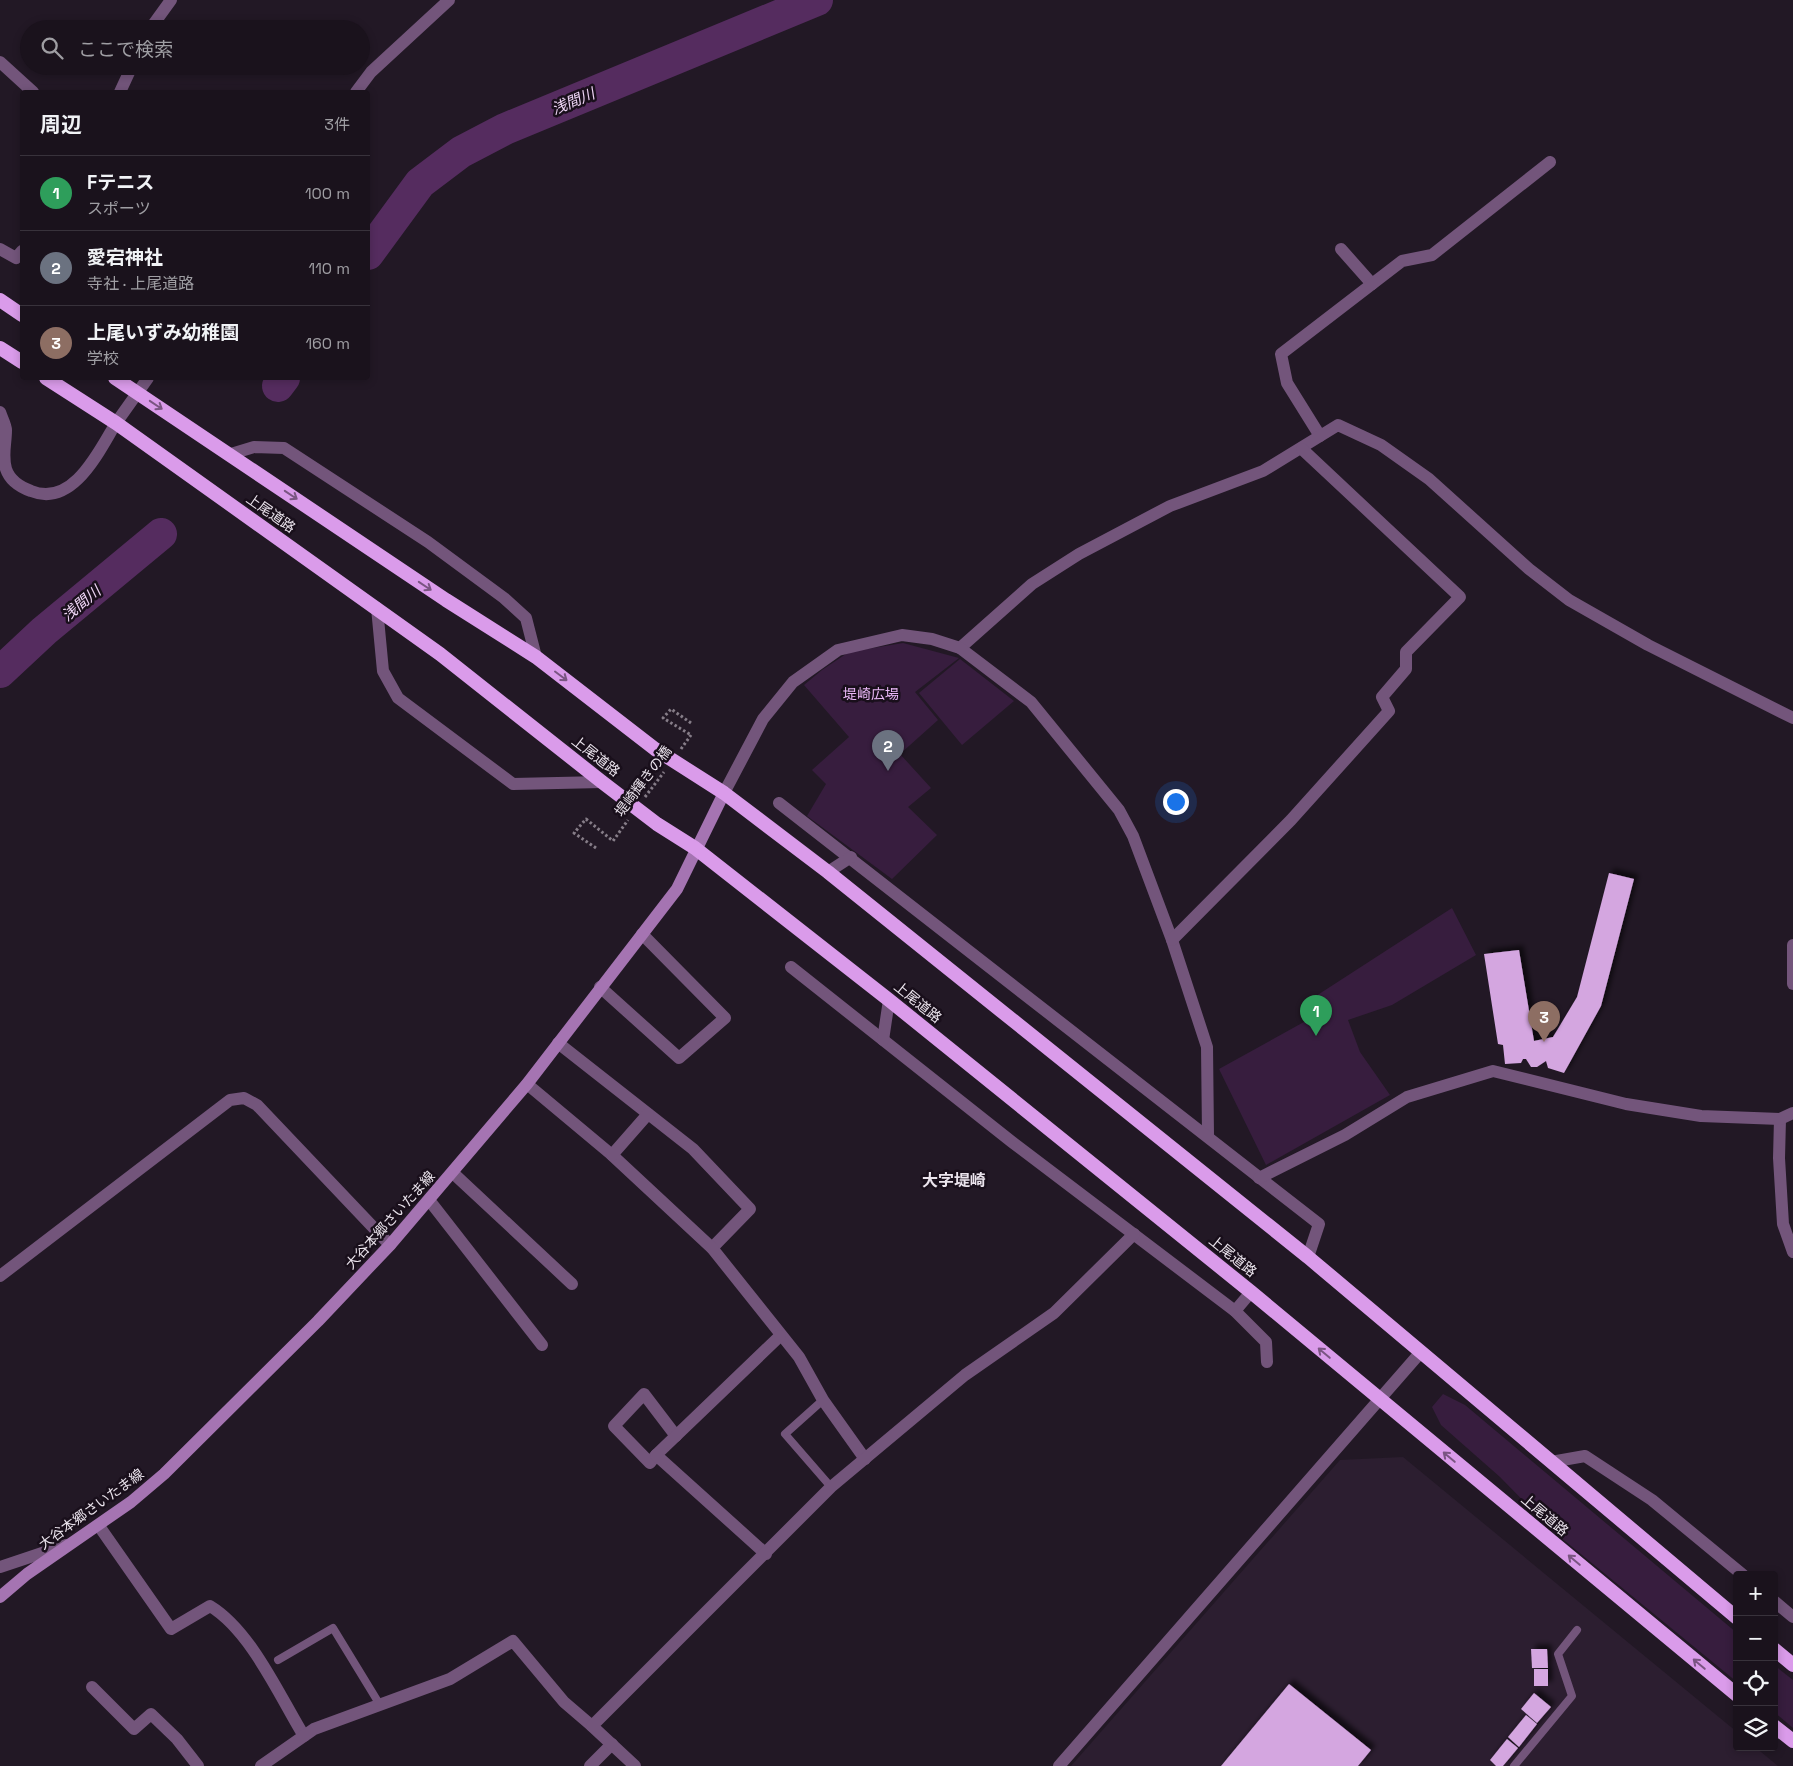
<!DOCTYPE html>
<html lang="ja">
<head>
<meta charset="utf-8">
<style>
  body { margin:0; font-family:"Space Grotesk","Noto Sans JP",sans-serif; background:#272029; color:#f1f3f6 }
  .controls { position:absolute; right:15px; bottom:15px; display:grid; overflow:hidden; border-radius:5px; box-shadow:0 2px 8px #0003 }
  .controls button { width:45px; height:45px; display:grid; place-items:center; padding:0; border:0; border-bottom:1px solid #38323b; background:#1a121c; color:#f1f3f6; font:25px sans-serif }
  .you { position:absolute; left:1175px; top:801px; width:18px; height:18px; margin:-12px; border:4px solid #fff; border-radius:50%; background:#1a73e8; box-shadow:0 0 0 8px #1a73e833 }
  .badge { display:grid; place-items:center; width:32px; height:32px; border-radius:50%; background:#b45309; color:#fff; font-size:16px; font-weight:700 }
  .pin { position:absolute; translate:-50% -41px; filter:drop-shadow(0 1px 2px #0008) }
  .pin::after { content:''; position:absolute; top:26px; width:18px; height:15px; background:inherit; clip-path:polygon(0 0,100% 0,50% 100%) }
  .list { margin:0; padding:0; list-style:none }
  h2 { display:flex; justify-content:space-between; align-items:center; height:65px; margin:0; padding:0 20px; font-size:21px }
  h2 small { font-size:16px; font-weight:400; color:#9f9ea3 }
  .list li { display:grid; grid-template-columns:32px 1fr auto; gap:15px; align-items:center; box-sizing:border-box; height:75px; padding:0 20px; border-top:1px solid #38323b }
  .list b { display:block; font-size:19px; white-space:nowrap }
  .list p { margin:0; font-size:16px; white-space:nowrap; color:#9f9ea3 }
  .list em { font-size:16px; font-style:normal; color:#9f9ea3 }
  .icon { flex:none; width:28px; height:28px; fill:none; stroke:currentColor; stroke-width:2; stroke-linecap:round; stroke-linejoin:round }
  .map { position:relative; flex:none; width:1793px; height:1766px; overflow:hidden }
  .search { position:absolute; background:#1a121c; box-shadow:0 2px 8px #0003; left:20px; top:20px; width:350px; height:55px; display:flex; align-items:center; gap:12px; box-sizing:border-box; padding:0 18px; border-radius:28px; color:#9f9ea3; font-size:19px }
  .panel { position:absolute; background:#1a121c; box-shadow:0 2px 8px #0003; left:20px; top:90px; width:350px; height:290px; border-radius:5px }
  .map>svg:first-child { display:block }
  .built { fill:#2c1e30 }
  .green { fill:#371d3e }
  .lines { fill:none; stroke-linecap:round; stroke-linejoin:round }
  .river { stroke:#552c5f; stroke-width:32 }
  .building { fill:#d4a6e0; filter:url(#shadow) }
  .path { stroke:#867d88; stroke-width:3; stroke-dasharray:2.5 2.5; stroke-linecap:butt }
  .service { stroke:#73557b; stroke-width:8 }
  .minor { stroke:#73557b; stroke-width:12 }
  .tertiary { stroke:#73557b; stroke-width:12 }
  .secondary { stroke:#a574b2; stroke-width:12 }
  .trunk { stroke:#da9bea; stroke-width:14 }
  .oneway { stroke:#7a5582 }
  .labels { text-anchor:middle; dominant-baseline:central; stroke-width:5; stroke-linejoin:round; paint-order:stroke }
  .street-label { font-size:14px; fill:#eae3ec; stroke:#190f1b }
  .park-label { font-size:14px; fill:#eab8f7; stroke:#190f1b }
  .water-label { font-size:15px; font-style:italic; fill:#eed5f5; stroke:#190f1b }
  .quarter-label { font-size:16px; font-weight:bold; fill:#eae3ec; stroke:#190f1b }
</style>
</head>
<body>
<div class="map">
<svg width="1793" height="1766" viewBox="0 0 1793 1766">
  <defs>
    <filter id="shadow"><feDropShadow dx="4.5" dy="-4.5" stdDeviation="2.5" flood-color="#0009"/></filter>
  </defs>
  <rect width="100%" height="100%" fill="#221825"/>
  <polygon class="built" points="1403,1457 1737,1732 1737,1747 1755,1747 1778,1766 1071,1766 1340,1460"/>
  <g class="green">
    <polygon points="903,643 959,658 915,692 938,720 900,754 931,788 908,807 937,835 892,879 807,816 826,784 812,770 849,737 804,685 822,670 849,652"/>
    <polygon points="960,659 1014,701 962,745 919,693"/>
    <polygon points="1452,908 1476,955 1392,1005 1348,1020 1360,1052 1390,1095 1266,1165 1219,1069 1322,1012 1316,996"/>
    <polygon points="1443,1394 1465,1405 1737,1633 1737,1682 1554,1532 1500,1477 1441,1425 1432,1407"/>
    <polygon points="1774,1665 1793,1680 1793,1728 1774,1712"/>
  </g>
  <g class="lines">
    <g class="river">
      <polyline points="368,254 420,183 461,152 505,129 817,0"/>
      <polyline points="278,386 284,378"/>
      <polyline points="0,672 44,631 161,534"/>
    </g>
  </g>
  <g class="building">
    <polygon points="1609,873 1634,879 1601,1006 1564,1073 1548,1068 1546,1061 1537,1067 1531,1067 1526,1059 1523,1059 1521,1063 1505,1064 1503,1045 1498,1044 1484,954 1519,950 1534,1041 1553,1037 1577,997"/>
    <polygon points="1531,1649 1547,1649 1548,1668 1532,1668"/>
    <rect x="1534" y="1669" width="14" height="17"/>
    <polygon points="1289,1684 1371,1750 1358,1766 1221,1766"/>
    <polygon points="1534,1693 1551,1707 1537,1723 1521,1709"/>
    <polygon points="1526,1715 1537,1724 1519,1747 1508,1737"/>
    <polygon points="1507,1739 1518,1748 1503,1766 1496,1766 1490,1760"/>
  </g>
  <g class="lines">
    <g class="path">
      <polyline points="691,723 671,709 663,718 691,735"/>
      <polyline points="681,749 691,735"/>
      <polyline points="645,797 664,772"/>
      <polyline points="596,848 574,833 586,819 613,841 628,820"/>
    </g>
    <g class="service">
      <polyline points="823,1400 785,1434 831,1487"/>
      <polyline points="278,1660 333,1628 380,1705"/>
      <polyline points="1514,1766 1572,1696 1558,1654 1577,1630"/>
    </g>
    <g class="minor">
      <polyline points="150,29 171,0"/>
      <polyline points="0,62 33,92"/>
      <polyline points="120,92 132,66"/>
      <polyline points="0,249 16,258 22,251"/>
      <polyline points="1341,249 1372,284"/>
      <path d="M0,412C2,418 6,425 6,430C6,444 2,455 6,469C10,481 20,487 31,491C73,508 99,451 116,423"/>
      <polyline points="1320,436 1287,383 1281,354 1402,261 1432,255 1550,162"/>
      <polyline points="231,454 254,447 284,448 428,542 504,598 526,618 536,657"/>
      <polyline points="377,608 383,671 398,698 513,784 602,782"/>
      <polyline points="960,648 1032,584 1079,554 1170,506 1263,471 1338,425 1381,445 1429,479 1529,569 1569,600 1648,645 1793,718"/>
      <polyline points="724,793 763,719 793,682 838,650 902,635 932,639 960,648 1031,702 1119,810 1133,836 1172,940 1207,1047 1208,1135"/>
      <polyline points="779,803 1319,1224 1308,1257"/>
      <polyline points="828,872 851,857"/>
      <polyline points="1172,940 1291,820 1389,711 1382,697 1406,669 1406,652 1460,597 1302,449"/>
      <polyline points="1793,945 1793,984"/>
      <polyline points="791,967 1012,1142 1235,1311 1266,1342 1267,1362"/>
      <polyline points="600,987 679,1058 725,1018 642,934"/>
      <polyline points="883,1040 889,1000"/>
      <polyline points="558,1043 693,1149 750,1209 712,1248"/>
      <polyline points="527,1084 612,1155 712,1248 799,1357 823,1400 865,1459"/>
      <polyline points="1780,1119 1779,1158 1783,1224 1793,1252"/>
      <polyline points="612,1155 648,1114"/>
      <polyline points="453,1173 572,1284"/>
      <polyline points="1259,1178 1345,1135 1407,1097 1493,1071 1626,1104 1701,1116 1780,1119 1793,1113"/>
      <polyline points="429,1200 542,1345"/>
      <polyline points="0,1276 230,1100 244,1098 257,1105 390,1245"/>
      <polyline points="1235,1311 1251,1292"/>
      <polyline points="656,1455 650,1463 614,1426 644,1394 676,1436"/>
      <polyline points="1551,1462 1585,1456 1652,1500 1743,1575"/>
      <path d="M99,1526L171,1629L210,1606C251,1631 279,1695 304,1736"/>
      <polyline points="766,1554 656,1455 780,1336"/>
      <polyline points="0,1567 66,1545"/>
      <polyline points="1774,1601 1793,1617"/>
      <polyline points="92,1687 134,1729 151,1714 177,1739 198,1766"/>
      <polyline points="261,1766 314,1729 450,1679 513,1641 564,1702 592,1726"/>
      <polyline points="590,1766 612,1744"/>
      <polyline points="635,1766 592,1726 831,1487 965,1375 1054,1313 1134,1234"/>
    </g>
    <g class="tertiary">
      <polyline points="356,92 371,72 449,0"/>
      <polyline points="116,423 148,378"/>
      <polyline points="1059,1766 1420,1353"/>
    </g>
    <polyline class="secondary" points="0,1597 27,1574 131,1502 164,1474 318,1321 390,1245 527,1084 677,889 724,793"/>
    <g class="trunk">
      <polyline points="0,300 22,315"/>
      <polyline points="0,348 22,362"/>
      <polyline points="46,378 116,423 440,654 602,782 657,824 695,848 889,1000 1251,1292 1737,1695"/>
      <polyline points="115,378 446,600 536,657 655,749 724,793 828,872 1308,1257 1737,1618"/>
      <polyline points="1774,1649 1793,1665"/>
      <polyline points="1774,1726 1793,1741"/>
    </g>
  </g>
  <defs><path id="oneway-shaft" d="M-6 0H5M1.5-3L5.5 0L1.5 3" fill="none" stroke-width="1.6" stroke-linecap="round" stroke-linejoin="round" transform="scale(1.25)"/></defs>
  <g class="oneway">
    <use href="#oneway-shaft" transform="translate(156 405) rotate(34)"/>
    <use href="#oneway-shaft" transform="translate(291 495) rotate(34)"/>
    <use href="#oneway-shaft" transform="translate(425 586) rotate(34)"/>
    <use href="#oneway-shaft" transform="translate(561 676) rotate(37)"/>
    <use href="#oneway-shaft" transform="translate(1324 1353) rotate(-140)"/>
    <use href="#oneway-shaft" transform="translate(1449 1457) rotate(-140)"/>
    <use href="#oneway-shaft" transform="translate(1574 1560) rotate(-140)"/>
    <use href="#oneway-shaft" transform="translate(1699 1664) rotate(-140)"/>
  </g>
  <g class="labels">
    <g class="street-label">
      <text transform="translate(271 513) rotate(35)">上尾道路</text>
      <text transform="translate(596 756) rotate(38)">上尾道路</text>
      <text transform="translate(643 781) rotate(-53)">堤崎輝きの橋</text>
      <text transform="translate(918 1002) rotate(39)">上尾道路</text>
      <text transform="translate(390 1220) rotate(-48)">大谷本郷さいたま線</text>
      <text transform="translate(1233 1256) rotate(39)">上尾道路</text>
      <text transform="translate(91 1509) rotate(-36)">大谷本郷さいたま線</text>
      <text transform="translate(1545 1515) rotate(40)">上尾道路</text>
    </g>
    <g class="park-label">
      <text x="871" y="694">堤崎広場</text>
    </g>
    <g class="water-label">
      <text transform="translate(573 101) rotate(-23)">浅間川</text>
      <text transform="translate(81 603) rotate(-40)">浅間川</text>
    </g>
    <g class="quarter-label">
      <text x="954" y="1180">大字堤崎</text>
    </g>
  </g>
</svg>
<div class="controls">
<button>+</button>
<button>−</button>
<button><svg class="icon" aria-label="locate" viewBox="0 0 24 24"><circle cx="12" cy="12" r="6"/><path d="M12 2v4M12 18v4M2 12h4M18 12h4"/></svg></button>
<button><svg class="icon" aria-label="layers" viewBox="0 0 24 24"><path d="M12 4l9 5-9 5-9-5zM3 14l9 5 9-5"/></svg></button>
</div>
<div class="you"></div>
<div class="pin badge" style="left:1316px;top:1036px;background:#2e9e5b">1</div>
<div class="pin badge" style="left:888px;top:771px;background:#6b7280">2</div>
<div class="pin badge" style="left:1544px;top:1042px;background:#8d6e63">3</div>
<div class="search"><svg class="icon" aria-label="search" viewBox="0 0 24 24"><circle cx="10" cy="10" r="6"/><path d="M15 15l6 6"/></svg>ここで検索</div>
<section class="panel">
<h2>周辺<small>3件</small></h2>
<ul class="list">
<li><span class="badge" style="background:#2e9e5b">1</span><div><b>Fテニス</b><p>スポーツ</p></div><em>100 m</em></li>
<li><span class="badge" style="background:#6b7280">2</span><div><b>愛宕神社</b><p>寺社 · 上尾道路</p></div><em>110 m</em></li>
<li><span class="badge" style="background:#8d6e63">3</span><div><b>上尾いずみ幼稚園</b><p>学校</p></div><em>160 m</em></li>
</ul>
</section>
</div>
</body>
</html>
